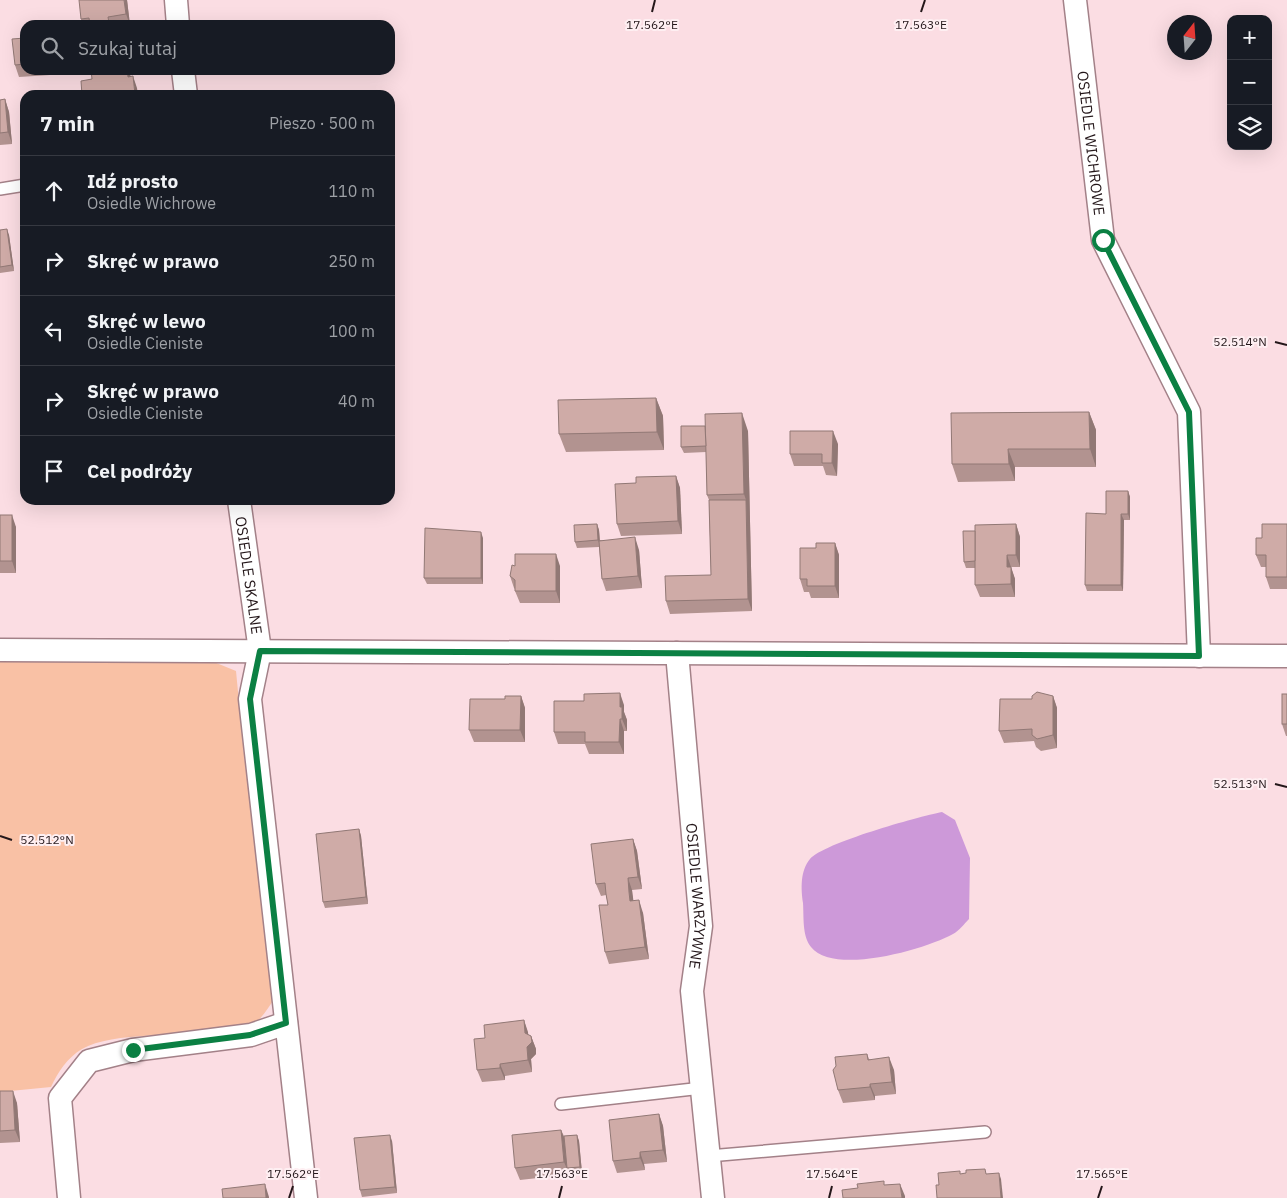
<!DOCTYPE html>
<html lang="pl">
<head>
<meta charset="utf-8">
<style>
  body { margin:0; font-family:"IBM Plex Sans",sans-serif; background:#242831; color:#f1f3f6 }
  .controls { position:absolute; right:15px; top:15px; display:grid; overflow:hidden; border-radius:10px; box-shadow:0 5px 20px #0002 }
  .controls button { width:45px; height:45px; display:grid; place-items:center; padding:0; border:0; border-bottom:1px solid #363941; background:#171b24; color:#f1f3f6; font:25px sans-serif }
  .compass { position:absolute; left:1167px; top:15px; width:45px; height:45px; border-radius:50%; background:#171b24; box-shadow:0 5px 20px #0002; rotate:17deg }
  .stop { position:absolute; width:15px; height:15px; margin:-11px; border:4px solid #0b8043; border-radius:50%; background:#fff }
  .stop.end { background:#0b8043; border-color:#fff; box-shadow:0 1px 5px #0008 }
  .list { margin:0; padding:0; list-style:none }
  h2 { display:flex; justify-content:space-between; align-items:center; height:65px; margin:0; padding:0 20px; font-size:21px }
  h2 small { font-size:16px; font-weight:400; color:#9ea1a6 }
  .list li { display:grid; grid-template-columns:32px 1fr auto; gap:15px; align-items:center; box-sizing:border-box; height:70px; padding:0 20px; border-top:1px solid #363941 }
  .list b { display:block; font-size:19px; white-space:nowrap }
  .list p { margin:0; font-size:16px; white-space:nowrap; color:#9ea1a6 }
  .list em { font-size:16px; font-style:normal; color:#9ea1a6 }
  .icon { flex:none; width:28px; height:28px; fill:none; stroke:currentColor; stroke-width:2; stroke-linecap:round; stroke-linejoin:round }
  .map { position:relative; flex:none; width:1287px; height:1198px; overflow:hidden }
  .search { position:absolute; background:#171b24; box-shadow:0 5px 20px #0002; left:20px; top:20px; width:375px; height:55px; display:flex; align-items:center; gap:12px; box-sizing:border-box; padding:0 18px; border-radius:15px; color:#9ea1a6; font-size:19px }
  .panel { position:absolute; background:#171b24; box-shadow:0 5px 20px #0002; left:20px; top:90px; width:375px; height:415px; border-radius:15px }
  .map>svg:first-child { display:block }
  .green { fill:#f9c1a5 }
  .water { fill:#cd99d9 }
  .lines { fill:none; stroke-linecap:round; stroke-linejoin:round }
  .lane-casing { stroke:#a38188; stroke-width:14 }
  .street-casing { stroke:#a38188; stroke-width:25 }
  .lane { stroke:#fff; stroke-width:11 }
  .street { stroke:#fff; stroke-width:22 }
  .wall { fill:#b29390 }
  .shaded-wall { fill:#917875 }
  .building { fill:#cfaba7; stroke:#917875 }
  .route { stroke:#0b8043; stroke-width:6 }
  .ticks { fill:none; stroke:#24171a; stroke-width:2 }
  .labels { text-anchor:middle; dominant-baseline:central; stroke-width:4; stroke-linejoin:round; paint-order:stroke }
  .street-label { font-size:15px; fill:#24171a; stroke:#feeff2 }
  .ticks-label { font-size:12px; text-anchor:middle; fill:#24171a; stroke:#feeff2; stroke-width:4; stroke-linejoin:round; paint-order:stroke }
</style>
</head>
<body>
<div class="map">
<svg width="1287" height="1198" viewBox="0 0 1287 1198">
  <rect width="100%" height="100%" fill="#fbdde3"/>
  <path class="green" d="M0,660H209L236,671L244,754L274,999C267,1010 260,1022 248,1027C241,1030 230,1030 222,1031C184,1037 113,1031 82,1049C67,1058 58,1072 51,1087L0,1092Z"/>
  <path class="water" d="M942,812L955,820L970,858L969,919C964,924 959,931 953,934C926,949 834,976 811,947C802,936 804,917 803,903C801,889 800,871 810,859C824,843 917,817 942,812Z"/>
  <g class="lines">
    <defs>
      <g id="lane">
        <polyline points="0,189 25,185"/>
        <polyline points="561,1104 702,1088"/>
        <polyline points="709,1156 985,1132"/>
      </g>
      <g id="street">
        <polyline points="176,0 178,25"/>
        <path id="s1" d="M1075,0L1103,240L1189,412L1199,656"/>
        <polyline points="183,70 186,95"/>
        <path id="s2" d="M239,500L260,651L250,699L306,1198"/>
        <polyline points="0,650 1287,656"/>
        <path id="s3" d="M677,653L701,926L692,991L713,1198"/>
        <polyline points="69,1198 60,1098 89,1061 133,1050 251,1035 286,1023"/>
      </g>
    </defs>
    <use href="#lane" class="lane-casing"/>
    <use href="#street" class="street-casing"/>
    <use href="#lane" class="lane"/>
    <use href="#street" class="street"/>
  </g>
  <g class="wall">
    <polygon points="127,0 130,25 83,25 81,19"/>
    <polygon points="25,38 25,70 49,70 50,75 19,77 15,65"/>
    <polygon points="5,99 9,112 12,144 0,145 0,100"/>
    <polygon points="0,230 9,235 14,271 0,273"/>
    <polygon points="656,398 663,416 664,450 566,452 559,434"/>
    <polygon points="1089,412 1096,430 1096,467 1015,467 1015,481 958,482 952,464"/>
    <polygon points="748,431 752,611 670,614 666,601 711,575 709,500 707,495 706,452 684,453 681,447"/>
    <polygon points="838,444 837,476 826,475 823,466 794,466 790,454"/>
    <polygon points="676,476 680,488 682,534 621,536 617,524 636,483"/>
    <polygon points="1128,491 1130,497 1130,520 1124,520 1123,591 1087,591 1085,585 1106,514"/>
    <polygon points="0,515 16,527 16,573 0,573"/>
    <polygon points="597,524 599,530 600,540 639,550 642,588 606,591 602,579 599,547 577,548 575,542"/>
    <polygon points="1016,524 1020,537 1020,567 1011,567 1015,579 1015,597 980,597 975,585 975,568 966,568 964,562 975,531"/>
    <polygon points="1287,524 1287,589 1270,589 1266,577 1266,567 1261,567 1256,555 1262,538"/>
    <polygon points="483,538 483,584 427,584 424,578"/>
    <polygon points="835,543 839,555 839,598 811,598 809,592 804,592 800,579 816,548"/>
    <polygon points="515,566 560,566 560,603 520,603 515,591 515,589 514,588 510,576"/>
    <polygon points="1287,694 1287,736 1286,736 1282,724"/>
    <polygon points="521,696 525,708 525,742 474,742 469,730 505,699"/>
    <polygon points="1053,696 1057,708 1057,748 1041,751 1036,747 1034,741 1004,743 999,731 1032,699"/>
    <polygon points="624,705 624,712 627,720 627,731 624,731 624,754 589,754 585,744 558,744 554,732"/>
    <polygon points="359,829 361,836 368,904 325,908 323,902"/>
    <polygon points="633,839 637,851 642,889 632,890 633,901 643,913 649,959 609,964 605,952 608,905 606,895 601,896 596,884"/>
    <polygon points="524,1020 528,1035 531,1036 536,1049 536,1054 531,1059 532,1072 505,1076 505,1080 482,1082 477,1070"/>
    <polygon points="867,1054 869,1059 894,1070 896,1094 875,1096 875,1100 843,1103 838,1090"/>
    <polygon points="0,1091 17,1103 20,1142 0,1143"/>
    <polygon points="659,1114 663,1126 667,1162 644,1164 645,1170 617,1173 613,1161"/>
    <polygon points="561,1130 564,1136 577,1135 579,1141 582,1173 520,1180 515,1168"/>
    <polygon points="392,1141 397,1193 362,1197 360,1190"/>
  </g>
  <g class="shaded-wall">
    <polygon points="124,0 127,0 130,25 126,14"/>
    <polygon points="127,70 129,70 130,72 132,89 128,77"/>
    <polygon points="133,76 137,88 138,95 135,95 135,94"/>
    <polygon points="5,99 9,112 12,144 8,132"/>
    <polygon points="7,229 9,235 14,271 12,265"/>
    <polygon points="656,398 663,416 664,450 657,432"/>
    <polygon points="1089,412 1096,430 1096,467 1090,449"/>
    <polygon points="742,413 748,431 752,611 748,599 746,500 744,494"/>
    <polygon points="833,431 838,444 837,476 832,463"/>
    <polygon points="1008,449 1015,467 1015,481 1009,464"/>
    <polygon points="676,476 680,488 682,534 678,521"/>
    <polygon points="1128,491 1130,497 1130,520 1128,514"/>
    <polygon points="1121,514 1124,520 1123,591 1121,585"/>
    <polygon points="12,515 16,527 16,573 12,561"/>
    <polygon points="597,524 599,530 600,546 598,540"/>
    <polygon points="1016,524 1020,537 1020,567 1016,555"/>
    <polygon points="481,532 483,538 483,584 481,578"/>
    <polygon points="635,537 639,550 642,588 638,576"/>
    <polygon points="835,543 839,555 839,598 835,586"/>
    <polygon points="556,554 560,566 560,603 556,591"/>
    <polygon points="1007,555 1015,579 1015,597 1011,584 1007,567"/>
    <polygon points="620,693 624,705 624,712 627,720 627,731 622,719 620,707"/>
    <polygon points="521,696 525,708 525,742 520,730"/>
    <polygon points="1053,696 1057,708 1057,748 1053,735"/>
    <polygon points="620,719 624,731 624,754 619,742"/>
    <polygon points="359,829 361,836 368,904 366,897"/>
    <polygon points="633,839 637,851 642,889 638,877"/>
    <polygon points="628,878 632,890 635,913 630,901"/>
    <polygon points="639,900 643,913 649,959 645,947"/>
    <polygon points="524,1020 528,1032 529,1044 531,1036 536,1049 536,1054 531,1059 532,1072 528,1060"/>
    <polygon points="889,1057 894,1070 896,1094 892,1082"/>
    <polygon points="500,1064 505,1076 505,1080 500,1068"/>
    <polygon points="870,1084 875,1096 875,1100 870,1087"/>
    <polygon points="13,1091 17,1103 20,1142 15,1130"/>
    <polygon points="659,1114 663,1126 667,1162 663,1150"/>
    <polygon points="561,1130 566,1143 567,1168 569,1174 564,1162"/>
    <polygon points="390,1135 392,1141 397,1193 395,1187"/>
    <polygon points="577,1135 579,1141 582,1173 580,1167"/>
    <polygon points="640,1152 644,1164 645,1170 640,1158"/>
    <polygon points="999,1173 1001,1179 1003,1198 1001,1198"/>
    <polygon points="265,1184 269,1197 269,1198 266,1198"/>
    <polygon points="900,1184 905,1196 905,1198 902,1198"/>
  </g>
  <g class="building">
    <polygon points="79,0 124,0 126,14 108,17 109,23 90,25 89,18 81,19"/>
    <polygon points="25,38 25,64 15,65 12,39"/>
    <polygon points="91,70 127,70 128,77 133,76 135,94 130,95 82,95 81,81 92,79"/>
    <polygon points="5,99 8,132 0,133 0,100"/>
    <polygon points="7,229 12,265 0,267 0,230"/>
    <polygon points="656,398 657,432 559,434 558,400"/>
    <polygon points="1089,412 1090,449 1008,449 1009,464 952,464 951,413"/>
    <polygon points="742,413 744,494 707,495 705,414"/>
    <polygon points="681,426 705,426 706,446 681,447"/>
    <polygon points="790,431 833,431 832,463 822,463 822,454 790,454"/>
    <polygon points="676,476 678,521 617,524 615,484 636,483 636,477"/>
    <polygon points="1106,491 1128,491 1128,514 1121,514 1121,585 1085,585 1086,513 1106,514"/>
    <polygon points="709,500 746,500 748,599 666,601 665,576 711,575"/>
    <rect x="0" y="515" width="12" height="46"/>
    <polygon points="597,524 598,540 575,542 574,525"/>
    <polygon points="1016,524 1016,555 1007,555 1007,567 1011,567 1011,584 975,585 975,525"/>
    <polygon points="1262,524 1287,524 1287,577 1266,577 1266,555 1256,555 1256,538 1262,538"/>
    <polygon points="425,528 481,532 481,578 424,578"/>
    <polygon points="963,531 975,531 975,561 964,562"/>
    <polygon points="635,537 638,576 602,579 599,541"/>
    <polygon points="816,543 835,543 835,586 807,586 807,579 800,579 800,548 816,548"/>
    <polygon points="515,554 556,554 556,591 515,591 515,580 510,576 512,565 515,566"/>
    <polygon points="1037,692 1053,696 1053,735 1037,739 1032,735 1032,729 999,731 1000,699 1032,699 1032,696"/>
    <polygon points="620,693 620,707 622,707 622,719 620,719 619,742 585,742 585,732 554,732 554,701 584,701 584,694"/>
    <rect x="1282" y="694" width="5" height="30"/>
    <polygon points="505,696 521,696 520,730 469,730 470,699 505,699"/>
    <polygon points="359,829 366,897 323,902 316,834"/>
    <polygon points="633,839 638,877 628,878 629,892 630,901 639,900 645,947 605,952 599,905 608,905 606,894 605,883 596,884 591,844"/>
    <polygon points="524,1020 525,1033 531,1036 532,1042 527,1047 528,1060 500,1064 500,1068 477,1070 474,1039 485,1038 484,1025"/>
    <polygon points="867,1054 868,1060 889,1057 892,1082 870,1084 870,1087 838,1090 833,1070 836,1066 835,1057"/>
    <polygon points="0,1091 13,1091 15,1130 0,1131"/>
    <polygon points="659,1114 663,1150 640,1152 640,1158 613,1161 609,1120"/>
    <polygon points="561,1130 564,1162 515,1168 512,1135"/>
    <polygon points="390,1135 395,1187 360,1190 354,1138"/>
    <polygon points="577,1135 580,1167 567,1168 564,1136"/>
    <polygon points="985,1169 986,1174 999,1173 1001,1198 937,1198 936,1185 939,1185 938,1173 960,1171 960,1174 966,1173 966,1170"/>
    <polygon points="884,1181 884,1185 900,1184 902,1198 843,1198 842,1190 858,1188 857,1184"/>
    <polygon points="265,1184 266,1198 223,1198 222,1189"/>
  </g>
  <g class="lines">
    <polyline class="route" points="133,1050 250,1035 286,1023 250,699 260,651 1199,656 1189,412 1103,240"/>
  </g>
  <path class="ticks" d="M652,12L655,0M921,12L925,0M1275,342L1287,345M1275,784L1287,787M0,836L12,840M289,1198L293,1186M559,1198L562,1186M829,1198L832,1186M1098,1198L1102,1186"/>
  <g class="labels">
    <g class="street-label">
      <text stroke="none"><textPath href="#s1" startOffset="144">OSIEDLE WICHROWE</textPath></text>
      <text stroke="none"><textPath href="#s2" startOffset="76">OSIEDLE SKALNE</textPath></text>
      <text stroke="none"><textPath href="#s3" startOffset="244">OSIEDLE WARZYWNE</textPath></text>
    </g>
  </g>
  <g class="ticks-label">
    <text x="652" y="29">17.562°E</text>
    <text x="921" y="29">17.563°E</text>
    <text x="1240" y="346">52.514°N</text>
    <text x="1240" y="788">52.513°N</text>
    <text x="47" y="844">52.512°N</text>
    <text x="293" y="1178">17.562°E</text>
    <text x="562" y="1178">17.563°E</text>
    <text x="832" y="1178">17.564°E</text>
    <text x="1102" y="1178">17.565°E</text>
  </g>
</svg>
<div class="controls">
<button>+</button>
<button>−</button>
<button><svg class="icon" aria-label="layers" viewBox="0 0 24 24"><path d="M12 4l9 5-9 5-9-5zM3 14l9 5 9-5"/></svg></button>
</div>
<svg class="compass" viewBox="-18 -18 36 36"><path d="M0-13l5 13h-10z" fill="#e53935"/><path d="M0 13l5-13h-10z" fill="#9ea1a6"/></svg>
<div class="stop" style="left:1103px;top:240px"></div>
<div class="stop end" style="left:133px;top:1050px"></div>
<div class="search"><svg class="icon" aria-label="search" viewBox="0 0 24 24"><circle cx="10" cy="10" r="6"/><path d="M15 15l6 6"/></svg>Szukaj tutaj</div>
<section class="panel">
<h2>7 min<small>Pieszo · 500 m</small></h2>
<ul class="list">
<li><svg class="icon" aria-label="ahead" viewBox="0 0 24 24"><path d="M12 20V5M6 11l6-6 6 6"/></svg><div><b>Idź prosto</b><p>Osiedle Wichrowe</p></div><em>110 m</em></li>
<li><svg class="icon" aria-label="right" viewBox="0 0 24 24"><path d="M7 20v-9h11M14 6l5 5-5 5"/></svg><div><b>Skręć w prawo</b></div><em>250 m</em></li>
<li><svg class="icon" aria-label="left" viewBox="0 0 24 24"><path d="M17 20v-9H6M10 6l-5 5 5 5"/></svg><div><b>Skręć w lewo</b><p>Osiedle Cieniste</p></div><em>100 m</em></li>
<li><svg class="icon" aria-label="right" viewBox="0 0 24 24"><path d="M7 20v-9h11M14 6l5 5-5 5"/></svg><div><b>Skręć w prawo</b><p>Osiedle Cieniste</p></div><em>40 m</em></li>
<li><svg class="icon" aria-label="arrive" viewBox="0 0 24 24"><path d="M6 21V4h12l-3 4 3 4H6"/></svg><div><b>Cel podróży</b></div></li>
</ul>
</section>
</div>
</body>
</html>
